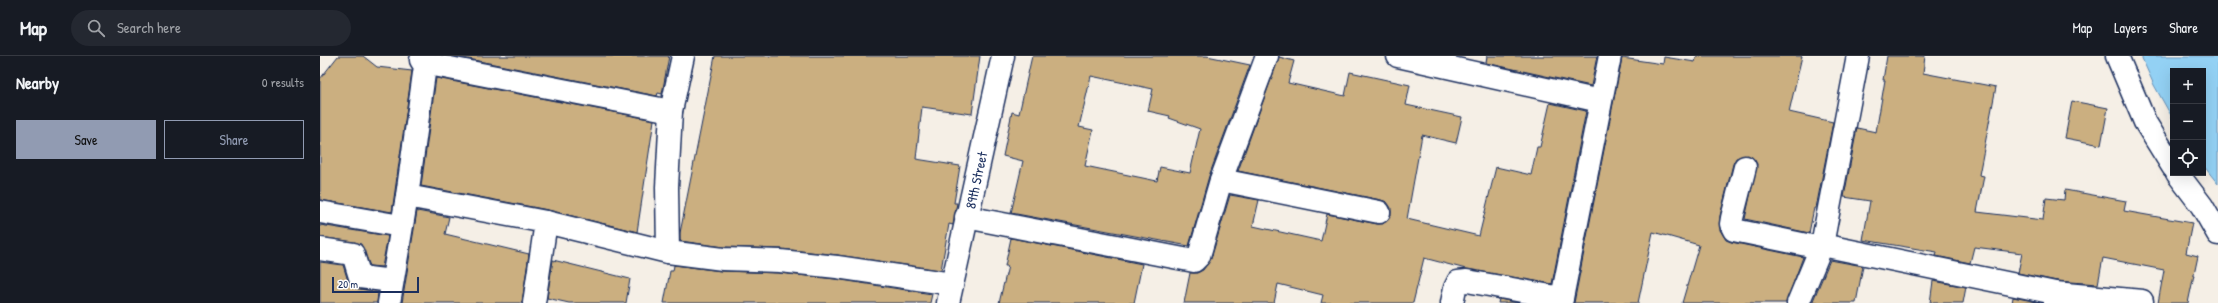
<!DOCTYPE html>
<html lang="en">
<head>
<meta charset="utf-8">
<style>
  body { margin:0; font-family:"Patrick Hand",sans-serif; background:#242831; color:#f1f3f6 }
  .controls { position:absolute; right:12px; top:12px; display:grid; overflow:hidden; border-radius:0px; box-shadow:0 4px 16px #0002 }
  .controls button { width:36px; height:36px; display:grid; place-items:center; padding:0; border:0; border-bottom:1px solid #363941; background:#171b24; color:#f1f3f6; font:20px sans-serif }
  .scale { position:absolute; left:12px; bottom:10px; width:87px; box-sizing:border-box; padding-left:4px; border:2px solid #1b2f5e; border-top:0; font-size:11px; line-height:14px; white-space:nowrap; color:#1b2f5e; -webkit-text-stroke:3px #fff; paint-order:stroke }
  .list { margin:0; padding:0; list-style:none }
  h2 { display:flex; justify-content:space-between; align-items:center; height:52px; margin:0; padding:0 16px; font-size:17px }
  h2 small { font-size:13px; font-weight:400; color:#9ea1a6 }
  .actions { display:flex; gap:8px; padding:12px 16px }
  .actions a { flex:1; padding:9px 0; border:1px solid #919bb2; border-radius:0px; text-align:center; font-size:14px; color:#919bb2 }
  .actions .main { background:#919bb2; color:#111 }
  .icon { flex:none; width:22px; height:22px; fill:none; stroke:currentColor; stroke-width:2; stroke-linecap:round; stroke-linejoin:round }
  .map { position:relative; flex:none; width:1898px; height:247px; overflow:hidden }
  header { display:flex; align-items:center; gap:24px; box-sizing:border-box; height:56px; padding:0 20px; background:#171b24; border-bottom:1px solid #363941 }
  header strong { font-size:19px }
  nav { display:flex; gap:22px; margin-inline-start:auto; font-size:14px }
  .search { width:280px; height:36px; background:#242831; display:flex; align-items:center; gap:10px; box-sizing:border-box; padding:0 14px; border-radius:22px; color:#9ea1a6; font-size:15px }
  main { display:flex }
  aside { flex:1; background:#171b24 }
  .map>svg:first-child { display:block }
  .water { fill:#93d1f4; stroke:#6390b8 }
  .building { fill:#cbaf80; stroke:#1b2f5e; fill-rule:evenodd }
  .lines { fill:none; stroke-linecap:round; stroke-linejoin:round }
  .minor-casing { stroke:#1b2f5e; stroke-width:25 }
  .minor { stroke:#fff; stroke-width:22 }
  .labels { text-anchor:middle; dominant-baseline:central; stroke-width:3; stroke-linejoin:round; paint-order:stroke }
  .street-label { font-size:14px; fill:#1b2f5e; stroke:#fff }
</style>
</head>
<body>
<header>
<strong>Map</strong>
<div class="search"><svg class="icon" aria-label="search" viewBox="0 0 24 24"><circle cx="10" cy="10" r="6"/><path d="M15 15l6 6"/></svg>Search here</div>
<nav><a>Map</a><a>Layers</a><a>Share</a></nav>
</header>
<main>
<aside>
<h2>Nearby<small>0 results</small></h2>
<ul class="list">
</ul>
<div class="actions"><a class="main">Save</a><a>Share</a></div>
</aside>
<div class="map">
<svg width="1898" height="247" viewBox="0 0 1898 247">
  <rect width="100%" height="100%" fill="#f5efe6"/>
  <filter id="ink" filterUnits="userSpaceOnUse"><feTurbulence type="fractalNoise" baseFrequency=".025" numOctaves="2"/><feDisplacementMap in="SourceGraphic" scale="8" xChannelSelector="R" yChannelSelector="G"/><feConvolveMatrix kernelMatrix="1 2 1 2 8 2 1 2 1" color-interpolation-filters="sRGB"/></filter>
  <g filter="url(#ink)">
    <polygon class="water" points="1821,0 1898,0 1898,128 1883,109 1883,15 1853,15 1853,63 1834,29"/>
    <g class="building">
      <polygon points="18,0 43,0 57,11 92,15 72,156 0,144 0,23"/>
      <polygon points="133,0 349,0 342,38 338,37 337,40"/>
      <polygon points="395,0 660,0 652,58 602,51 596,103 640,110 634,147 637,147 636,152 633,169 629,168 621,214 518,199 461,193 404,191 360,185 360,177"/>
      <path d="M712,0H887L930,9L889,120L869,190L691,157L703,105L683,100L692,56L699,58ZM771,20L833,33L828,55L850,60L849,62L880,73L870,117L840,111L837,125L765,110L773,74L759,71Z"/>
      <polygon points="1167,0 1277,0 1271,30 1166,7"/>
      <polygon points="1377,0 1482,0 1469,56 1513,66 1496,152 1494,152 1489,177 1425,163 1437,108 1433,102 1428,99 1416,102 1413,108 1400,160 1400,174 1406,184 1411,186 1483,201 1466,247 1362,247 1379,189 1333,176 1318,247 1254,247 1302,2 1343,8 1344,1 1375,6"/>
      <polygon points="1567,0 1605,0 1603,17 1676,31 1659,119 1664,120 1657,156 1723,164 1726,142 1744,144 1745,134 1806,145 1804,155 1872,167 1866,197 1878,200 1868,247 1838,247 1844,214 1783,202 1778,228 1737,225 1698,217 1702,197 1654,191 1650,207 1616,200 1617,196 1543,184 1550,145 1524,141 1537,72 1556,76 1565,24 1563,24"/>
      <polygon points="959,1 974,5 968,27 1025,40 1030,16 1090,29 1086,49 1142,61 1136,87 1102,79 1087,163 1159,180 1176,111 1211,119 1217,91 1220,91 1230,47 1266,55 1232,228 1146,213 1104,202 1093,247 1001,247 1003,239 958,228 954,247 864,247 870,217 877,217 883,214 891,203 910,139 939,144 933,170 1001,185 1007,158 1057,168 1063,168 1071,159 1071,152 1067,146 1061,144 918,115"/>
      <polygon points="116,22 334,64 317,176 228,154 101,130"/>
      <polygon points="1752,45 1788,52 1781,89 1745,82"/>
      <polygon points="97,155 129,161 125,178 209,198 202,247 82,247"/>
      <polygon points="0,169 68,180 62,211 50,210 41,188 35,186 0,181"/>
      <polygon points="691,182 822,208 814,247 679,247 688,210 685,210"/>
      <polygon points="233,204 310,223 306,247 249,247 227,242"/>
      <polygon points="1510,204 1543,210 1536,247 1492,247"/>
      <polygon points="0,206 23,209 28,225 32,231 58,236 57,247 0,247"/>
      <polygon points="354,209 401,215 459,217 515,223 612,238 610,247 344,247 350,215 353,215"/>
      <polygon points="1613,225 1646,231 1643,247 1610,247"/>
      <polygon points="1693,241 1722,247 1692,247"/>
      <polygon points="1179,243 1199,247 1178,247"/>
    </g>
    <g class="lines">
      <defs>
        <g id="minor">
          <polyline points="1078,0 1280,45"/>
          <polyline points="1797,0 1825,66 1853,111"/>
          <polyline points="1425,111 1412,162 1411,168 1414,174 1501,192"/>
          <polyline points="1857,117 1882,150 1898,178"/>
          <polyline points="901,124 1059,156"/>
          <polyline points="87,140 226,166 348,196 403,203 460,205 517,211 632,228"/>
          <polyline points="0,156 81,170"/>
          <polyline points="646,161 874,205 879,200 901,124 947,0"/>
          <polyline points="1502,189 1735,237 1735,247"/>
          <polyline points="0,193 33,198 40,221 72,225"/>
          <polyline points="348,196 347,131 351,55 363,0"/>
          <polyline points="1735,237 1822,245"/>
          <polyline points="69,247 87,140 105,10 101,4 109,8 351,55"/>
          <polyline points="214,247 226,166"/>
          <path id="s1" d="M628,247L683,0"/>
          <polyline points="1132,247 1135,232 1138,226 1147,225 1242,242"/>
          <polyline points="1241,247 1290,0"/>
          <polyline points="1478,247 1502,189 1538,0"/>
        </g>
      </defs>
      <use href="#minor" class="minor-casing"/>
      <use href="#minor" class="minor"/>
    </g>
  </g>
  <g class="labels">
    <g class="street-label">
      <text stroke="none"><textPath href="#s1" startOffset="126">89th Street</textPath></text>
    </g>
  </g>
</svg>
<div class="controls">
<button>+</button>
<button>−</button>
<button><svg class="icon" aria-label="locate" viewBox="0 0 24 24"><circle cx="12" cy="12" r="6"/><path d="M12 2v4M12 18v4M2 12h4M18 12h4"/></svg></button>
</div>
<div class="scale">20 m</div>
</div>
</main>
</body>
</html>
